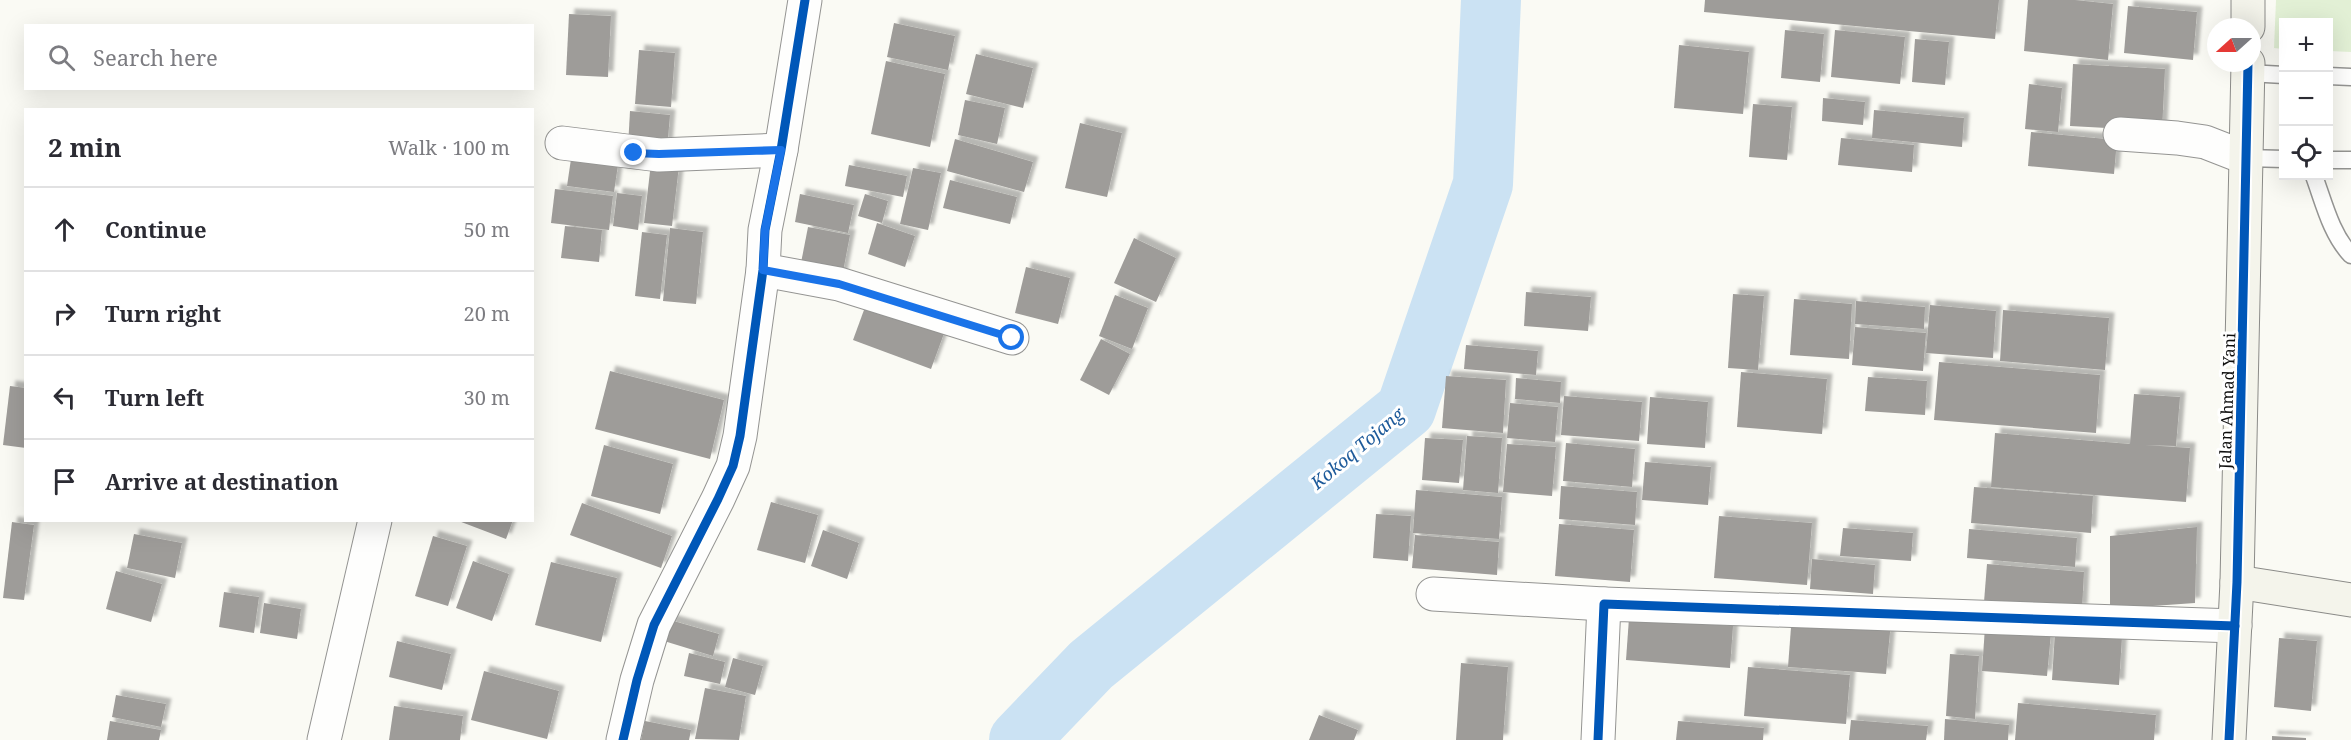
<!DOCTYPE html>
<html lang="en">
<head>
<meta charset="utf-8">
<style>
  body { margin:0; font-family:"Noto Serif",serif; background:#f2f2f3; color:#2b2b33 }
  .controls { position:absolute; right:18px; top:18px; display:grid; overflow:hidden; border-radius:0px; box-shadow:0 6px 24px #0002 }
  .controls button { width:54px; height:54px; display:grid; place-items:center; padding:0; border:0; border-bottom:2px solid #e1e1e2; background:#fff; color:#2b2b33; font:30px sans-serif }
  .compass { position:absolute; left:2207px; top:18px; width:54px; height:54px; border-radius:50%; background:#fff; box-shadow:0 6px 24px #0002; rotate:249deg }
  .stop { position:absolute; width:18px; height:18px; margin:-14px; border:4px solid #1a73e8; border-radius:50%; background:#fff }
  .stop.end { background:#1a73e8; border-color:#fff; box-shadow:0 2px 6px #0008 }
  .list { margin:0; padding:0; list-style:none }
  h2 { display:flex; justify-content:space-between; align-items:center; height:78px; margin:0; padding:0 24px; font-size:26px }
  h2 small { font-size:20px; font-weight:400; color:#7c7c81 }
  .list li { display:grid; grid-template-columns:39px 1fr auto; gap:18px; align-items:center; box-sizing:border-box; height:84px; padding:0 24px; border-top:2px solid #e1e1e2 }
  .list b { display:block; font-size:22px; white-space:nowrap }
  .list em { font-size:20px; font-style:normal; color:#7c7c81 }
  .icon { flex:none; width:33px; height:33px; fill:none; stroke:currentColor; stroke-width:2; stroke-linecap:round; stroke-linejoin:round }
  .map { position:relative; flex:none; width:2351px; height:740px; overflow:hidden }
  .search { position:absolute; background:#fff; box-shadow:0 6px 24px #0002; left:24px; top:24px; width:510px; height:66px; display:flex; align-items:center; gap:15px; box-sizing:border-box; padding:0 21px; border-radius:0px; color:#7c7c81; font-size:22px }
  .panel { position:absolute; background:#fff; box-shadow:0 6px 24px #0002; left:24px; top:108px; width:510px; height:414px; border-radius:0px }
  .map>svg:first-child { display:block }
  .green { fill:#e2f0d5 }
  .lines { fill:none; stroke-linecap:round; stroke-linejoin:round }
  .river { stroke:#cbe2f3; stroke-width:60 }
  .building { fill:#9e9c99; filter:url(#shadow) }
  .lane-casing { stroke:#949492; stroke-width:19 }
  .street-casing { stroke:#949492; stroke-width:35 }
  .secondary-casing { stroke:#8b8b88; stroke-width:35 }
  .lane { stroke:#fefefd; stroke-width:16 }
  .street { stroke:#fefefd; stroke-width:33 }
  .secondary { stroke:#f4f4eb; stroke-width:33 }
  .cycleway-casing { stroke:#fff; stroke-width:13 }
  .cycleway { stroke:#0057b8; stroke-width:9 }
  .route { stroke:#1a73e8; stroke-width:8 }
  .labels { text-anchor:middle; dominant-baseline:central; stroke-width:6; stroke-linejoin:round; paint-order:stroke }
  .street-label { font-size:16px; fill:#0e0e0e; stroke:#fff }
  .water-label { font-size:18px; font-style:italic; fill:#1d5a9a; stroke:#fff }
</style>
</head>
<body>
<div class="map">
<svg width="2351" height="740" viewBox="0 0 2351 740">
  <defs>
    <filter id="shadow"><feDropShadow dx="5.5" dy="-5.5" stdDeviation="1.5" flood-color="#0004"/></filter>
  </defs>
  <rect width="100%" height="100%" fill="#fafaf4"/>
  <polygon class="green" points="2276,0 2351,0 2351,52 2329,51 2328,22 2284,22 2283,49 2274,48"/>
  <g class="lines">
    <polyline class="river" points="1019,740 1091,665 1406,409 1483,184 1491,0"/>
  </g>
  <g class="building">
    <polygon points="1705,0 1999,0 1995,39 1704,12"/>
    <polygon points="2028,0 2075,0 2113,4 2108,60 2024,51"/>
    <polygon points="2128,6 2197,12 2193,60 2124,53"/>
    <polygon points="569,14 611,16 608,77 566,75"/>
    <polygon points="894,23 955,36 948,70 887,57"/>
    <polygon points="1785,30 1824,34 1820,82 1781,78"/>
    <polygon points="1835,30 1905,37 1900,84 1831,77"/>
    <polygon points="1915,39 1949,42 1945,85 1912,82"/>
    <polygon points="1679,45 1749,52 1743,114 1674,108"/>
    <polygon points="639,50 675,53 671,107 635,104"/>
    <polygon points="976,54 1033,68 1023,108 966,94"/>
    <polygon points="886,61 945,74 930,147 871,134"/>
    <polygon points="2073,64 2165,69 2162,131 2070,126"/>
    <polygon points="2029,84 2062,88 2058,132 2025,129"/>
    <polygon points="1823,98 1865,102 1863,125 1822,121"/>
    <polygon points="965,100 1005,108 997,144 958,135"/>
    <polygon points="1753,104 1792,107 1787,160 1749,157"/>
    <polygon points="1874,110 1964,118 1962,147 1872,138"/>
    <polygon points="630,111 670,115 667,150 628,147"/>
    <polygon points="1080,123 1122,133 1107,197 1065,188"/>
    <polygon points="2031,132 2117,140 2114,174 2028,166"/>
    <polygon points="1841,138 1914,145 1912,172 1838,165"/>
    <polygon points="955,139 1033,162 1024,192 947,171"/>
    <polygon points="571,159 618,165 614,192 567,186"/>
    <polygon points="651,163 679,166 672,226 644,223"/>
    <polygon points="849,165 907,176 903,197 845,186"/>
    <polygon points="913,168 941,173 928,230 900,224"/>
    <polygon points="950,180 1017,197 1010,224 943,208"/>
    <polygon points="555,189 613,196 609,230 551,223"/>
    <polygon points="617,193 642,196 638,230 613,226"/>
    <polygon points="800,194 854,205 848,233 795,222"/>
    <polygon points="865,194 888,201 882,223 858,216"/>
    <polygon points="877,223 915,236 905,267 868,254"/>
    <polygon points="565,226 602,230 599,262 561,258"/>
    <polygon points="808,227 850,235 842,277 800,268"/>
    <polygon points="670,228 703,232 696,304 663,301"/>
    <polygon points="642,232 667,235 660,299 635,296"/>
    <polygon points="1134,238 1176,258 1156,302 1114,283"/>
    <polygon points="1026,267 1070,278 1058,324 1015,313"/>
    <polygon points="1526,292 1591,297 1588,331 1524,326"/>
    <polygon points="1733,294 1764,296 1758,370 1728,368"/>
    <polygon points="1115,295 1148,308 1132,349 1099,336"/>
    <polygon points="868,299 946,328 931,369 853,340"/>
    <polygon points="1794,299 1852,304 1849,359 1790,355"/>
    <polygon points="1856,301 1925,307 1924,329 1855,324"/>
    <polygon points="1930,305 1996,311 1993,358 1926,353"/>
    <polygon points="2003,310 2109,318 2105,370 2000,361"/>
    <polygon points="1855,327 1926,333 1923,371 1852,365"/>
    <polygon points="1101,339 1130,354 1109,395 1080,380"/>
    <polygon points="1466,345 1538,351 1536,375 1464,369"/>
    <polygon points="1939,362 2100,375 2096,433 1934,420"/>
    <polygon points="610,371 724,400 710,459 595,429"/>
    <polygon points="1741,372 1827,379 1822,434 1737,427"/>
    <polygon points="1446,376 1506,380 1503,433 1442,428"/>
    <polygon points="1868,377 1927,381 1925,415 1865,411"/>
    <polygon points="1516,378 1561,382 1560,403 1515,399"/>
    <polygon points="10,386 26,388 26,448 3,445"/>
    <polygon points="2134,394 2180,397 2176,446 2145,445 2190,448 2186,502 1991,487 1995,433 2130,444"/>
    <polygon points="1564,396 1642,402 1639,441 1561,435"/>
    <polygon points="1650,397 1708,402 1705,448 1647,444"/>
    <polygon points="1510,403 1558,407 1555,442 1507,438"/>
    <polygon points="1467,436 1502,438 1498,493 1463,490"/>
    <polygon points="1425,438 1463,440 1459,483 1422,480"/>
    <polygon points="1566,443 1635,449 1632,487 1563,481"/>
    <polygon points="1507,444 1556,447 1552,496 1503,492"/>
    <polygon points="604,445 673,464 660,514 591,496"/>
    <polygon points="1645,462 1711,467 1708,505 1642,500"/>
    <polygon points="1561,486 1637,492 1635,525 1559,519"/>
    <polygon points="1974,487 2093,496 2091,533 1971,523"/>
    <polygon points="1416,490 1502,497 1499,539 1413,533"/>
    <polygon points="771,502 818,515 805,563 757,550"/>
    <polygon points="582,503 672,536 661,568 570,535"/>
    <polygon points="1376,514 1411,516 1408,561 1373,558"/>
    <polygon points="1719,516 1812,523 1807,585 1714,578"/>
    <polygon points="456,520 513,520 506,539"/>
    <polygon points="12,522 34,525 24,600 3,598"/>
    <polygon points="1559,524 1634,530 1630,582 1555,576"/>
    <polygon points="2197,527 2195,603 2110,609 2110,536"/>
    <polygon points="1843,528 1913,533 1911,561 1840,556"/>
    <polygon points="1969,529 2077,538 2075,567 1967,558"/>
    <polygon points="823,530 859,543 847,579 811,566"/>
    <polygon points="134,534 182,543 175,578 127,568"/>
    <polygon points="1415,535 1499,542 1497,575 1412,568"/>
    <polygon points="433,536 467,546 448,606 415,596"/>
    <polygon points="1812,559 1875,565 1873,594 1810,589"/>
    <polygon points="473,561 509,574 492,621 456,608"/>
    <polygon points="551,562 617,578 601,642 535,625"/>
    <polygon points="1987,564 2084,572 2082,610 1984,602"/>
    <polygon points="116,571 162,584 151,622 106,609"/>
    <polygon points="224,592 259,597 254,633 219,627"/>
    <polygon points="264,603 301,609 297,639 260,633"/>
    <polygon points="1792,614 1891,622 1886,674 1788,667"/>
    <polygon points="1629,618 1733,626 1730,668 1626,660"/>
    <polygon points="670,620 719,634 713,656 664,641"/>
    <polygon points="1985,627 2051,633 2047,676 1982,671"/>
    <polygon points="2055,632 2122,637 2119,685 2052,680"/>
    <polygon points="2279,638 2317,641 2311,711 2274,707"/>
    <polygon points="397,641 451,654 442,690 389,677"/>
    <polygon points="689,653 725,662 720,684 684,676"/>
    <polygon points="1950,654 1979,656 1975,719 1946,716"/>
    <polygon points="733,658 763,666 755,695 725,687"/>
    <polygon points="1461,663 1508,667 1503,740 1456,740"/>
    <polygon points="1748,667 1850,675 1846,724 1744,716"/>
    <polygon points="484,671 559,691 547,739 471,720"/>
    <polygon points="705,688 746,696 739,740 695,739"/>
    <polygon points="116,695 166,704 161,727 112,717"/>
    <polygon points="2018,703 2156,715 2154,740 2015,740"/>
    <polygon points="394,706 463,716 460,740 389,740"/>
    <polygon points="1319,715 1358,730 1354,740 1309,740"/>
    <polygon points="1945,719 2009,725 2008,740 1944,740"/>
    <polygon points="1851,720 1928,726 1926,740 1849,740"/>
    <polygon points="110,721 161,730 159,740 107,740"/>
    <polygon points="645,721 691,730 689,740 641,740"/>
    <polygon points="1678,721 1764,728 1763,740 1676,740"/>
    <polygon points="2272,736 2306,738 2306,740 2272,740"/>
  </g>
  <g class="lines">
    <defs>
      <g id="lane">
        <polyline points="2248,73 2284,75"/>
        <polyline points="2328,76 2351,77"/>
        <polyline points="2246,158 2284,159"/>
        <polyline points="2328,160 2351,160"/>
        <path d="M2314,176C2324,203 2331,234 2351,255"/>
      </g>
      <g id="street">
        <polyline points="2120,134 2177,138 2205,142 2246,158"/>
        <polyline points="562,143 659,155 781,150"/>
        <polyline points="763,270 839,284 1012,338"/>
        <polyline points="1433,594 1604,604"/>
        <polyline points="324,740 375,520"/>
        <polyline points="623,740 637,680 654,625 718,499 733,466 740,436 763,270 765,230 781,150 805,0"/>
        <polyline points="1598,740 1604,604 2235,626"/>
      </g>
      <g id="secondary">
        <polyline points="2248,27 2248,0"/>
        <polyline points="2237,582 2351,600"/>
        <polyline points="2229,740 2237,582 2248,63"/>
      </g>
    </defs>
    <use href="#lane" class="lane-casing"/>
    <use href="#street" class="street-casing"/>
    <use href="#secondary" class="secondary-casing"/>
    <use href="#lane" class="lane"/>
    <use href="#street" class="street"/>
    <use href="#secondary" class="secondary"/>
    <defs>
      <g id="cycleway">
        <polyline points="623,740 637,680 654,625 718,499 733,466 740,436 763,270 765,230 781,150 805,0"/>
        <polyline points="1598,740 1604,604 2235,626"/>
        <polyline points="2229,740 2237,582 2248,63"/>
      </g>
    </defs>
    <use href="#cycleway" class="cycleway-casing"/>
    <use href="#cycleway" class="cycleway"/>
  </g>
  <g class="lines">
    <polyline class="route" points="634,153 659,154 781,150 765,230 763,270 839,284 1012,338"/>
  </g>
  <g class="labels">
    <g class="street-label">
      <text transform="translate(2227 401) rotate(-88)">Jalan Ahmad Yani</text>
    </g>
    <g class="water-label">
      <text transform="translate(1357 448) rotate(-40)">Kokoq Tojang</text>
    </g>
  </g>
</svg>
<div class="controls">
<button>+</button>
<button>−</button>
<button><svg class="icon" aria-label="locate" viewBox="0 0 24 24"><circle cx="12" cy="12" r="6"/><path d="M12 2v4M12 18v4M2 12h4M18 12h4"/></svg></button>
</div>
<svg class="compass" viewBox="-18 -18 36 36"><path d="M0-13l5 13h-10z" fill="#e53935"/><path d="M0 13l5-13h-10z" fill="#7c7c81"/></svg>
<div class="stop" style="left:1012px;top:338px"></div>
<div class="stop end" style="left:634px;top:153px"></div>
<div class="search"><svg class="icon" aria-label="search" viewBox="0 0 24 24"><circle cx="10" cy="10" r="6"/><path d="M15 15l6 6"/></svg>Search here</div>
<section class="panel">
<h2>2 min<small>Walk · 100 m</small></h2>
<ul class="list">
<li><svg class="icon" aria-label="ahead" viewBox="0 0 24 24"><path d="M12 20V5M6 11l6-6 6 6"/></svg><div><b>Continue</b></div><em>50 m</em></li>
<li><svg class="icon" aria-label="right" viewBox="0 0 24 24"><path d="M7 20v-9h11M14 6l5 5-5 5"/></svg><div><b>Turn right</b></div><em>20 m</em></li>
<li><svg class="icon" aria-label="left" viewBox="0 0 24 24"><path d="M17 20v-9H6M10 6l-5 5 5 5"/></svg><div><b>Turn left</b></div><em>30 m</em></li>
<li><svg class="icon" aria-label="arrive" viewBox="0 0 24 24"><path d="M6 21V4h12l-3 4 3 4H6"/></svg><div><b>Arrive at destination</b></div></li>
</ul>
</section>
</div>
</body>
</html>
